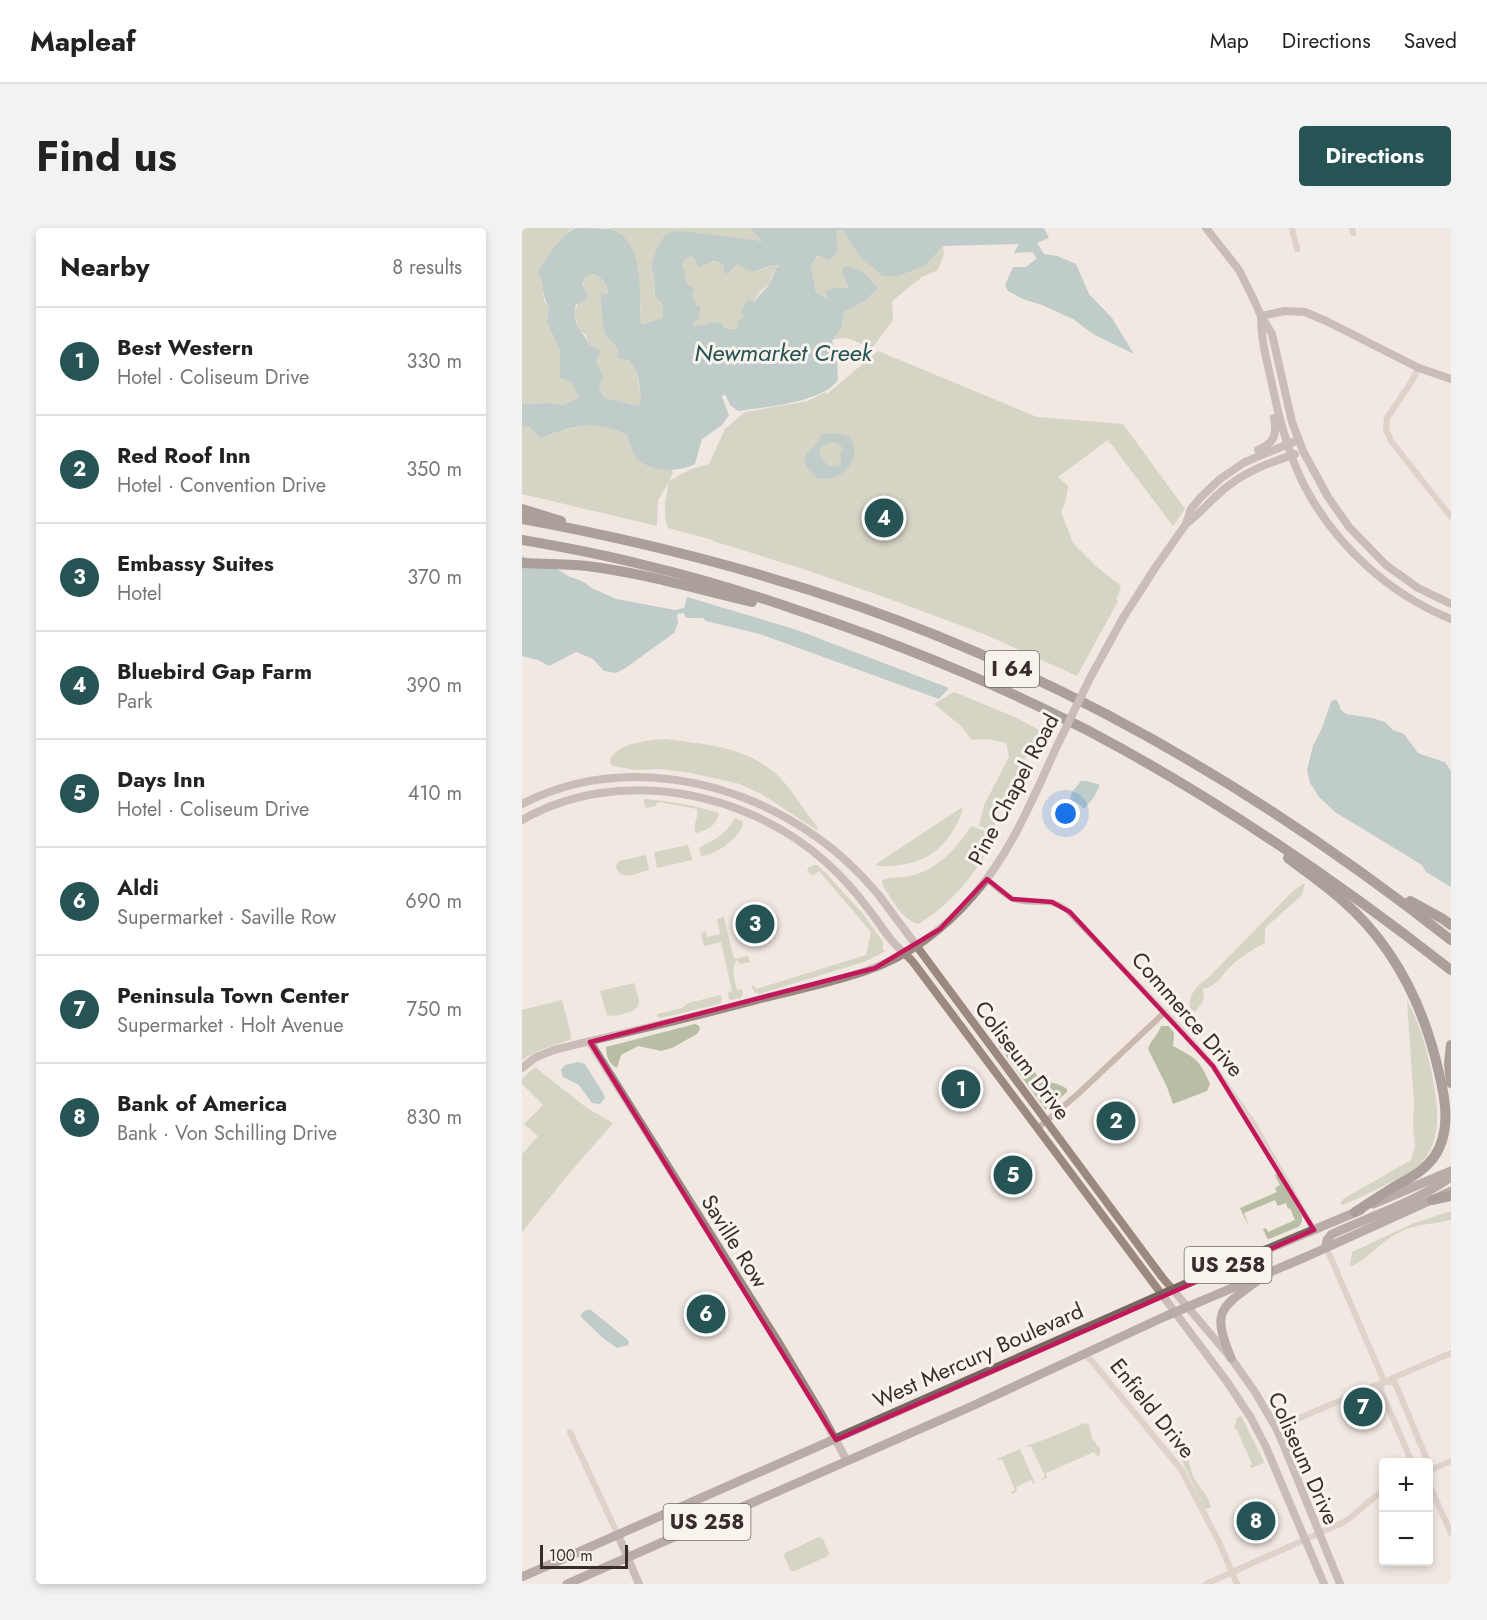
<!DOCTYPE html>
<html lang="en">
<head>
<meta charset="utf-8">
<style>
  body { margin:0; font-family:Jost,sans-serif; background:#f2f2f2; color:#222 }
  .controls { position:absolute; right:18px; bottom:18px; display:grid; overflow:hidden; border-radius:6px; box-shadow:0 3px 9px #0003 }
  .controls button { width:54px; height:54px; display:grid; place-items:center; padding:0; border:0; border-bottom:2px solid #e0e0e0; background:#fff; color:#222; font:30px sans-serif }
  .scale { position:absolute; left:18px; bottom:15px; width:88px; box-sizing:border-box; padding-left:6px; border:3px solid #372e2c; border-top:0; font-size:16px; line-height:21px; white-space:nowrap; color:#372e2c; -webkit-text-stroke:4px #f9f3ed; paint-order:stroke }
  .you { position:absolute; left:544px; top:586px; width:21px; height:21px; margin:-15px; border:4px solid #fff; border-radius:50%; background:#1a73e8; box-shadow:0 0 0 9px #1a73e833 }
  .badge { display:grid; place-items:center; width:39px; height:39px; border-radius:50%; background:#265454; color:#fff; font-size:20px; font-weight:700 }
  .pin { position:absolute; translate:-50% -50%; border:3px solid #fff; box-shadow:0 2px 6px #0006 }
  .list { margin:0; padding:0; list-style:none }
  h2 { display:flex; justify-content:space-between; align-items:center; height:78px; margin:0; padding:0 24px; font-size:26px }
  h2 small { font-size:20px; font-weight:400; color:#767676 }
  .list li { display:grid; grid-template-columns:39px 1fr auto; gap:18px; align-items:center; box-sizing:border-box; height:108px; padding:0 24px; border-top:2px solid #e0e0e0 }
  .list b { display:block; font-size:22px; white-space:nowrap }
  .list p { margin:0; font-size:20px; white-space:nowrap; color:#767676 }
  .list em { font-size:20px; font-style:normal; color:#767676 }
  .map { position:relative; flex:none; width:929px; height:1356px; overflow:hidden; border-radius:6px }
  header { display:flex; align-items:center; gap:36px; box-sizing:border-box; height:84px; padding:0 30px; background:#fff; border-bottom:2px solid #e0e0e0 }
  header strong { font-size:28px }
  nav { display:flex; gap:33px; margin-inline-start:auto; font-size:21px }
  .intro { display:flex; align-items:center; justify-content:space-between; box-sizing:border-box; height:144px; padding:0 36px }
  h1 { margin:0; font-size:42px }
  .button { padding:15px 27px; border-radius:6px; background:#265454; color:#fff; font-size:21px; font-weight:700 }
  main { display:flex; gap:36px; padding:0 36px }
  aside { flex:1; background:#fff; border-radius:6px; box-shadow:0 3px 9px #0003 }
  .map>svg:first-child { display:block }
  .green { fill:#b7bea3 }
  .water { fill:#83abaa; fill-rule:evenodd }
  .lines { fill:none; stroke-linecap:round; stroke-linejoin:round }
  .street { stroke:#c8b8ae; stroke-width:6 }
  .secondary { stroke:#9b8880; stroke-width:8 }
  .primary { stroke:#77655f; stroke-width:9 }
  .highway { stroke:#574844; stroke-width:10 }
  .secondary-bridge { stroke:#9b8880; stroke-width:8 }
  .marked { fill:none; stroke:#c2185b; stroke-width:4.5; stroke-linejoin:round }
  .labels { text-anchor:middle; dominant-baseline:central; stroke-width:6; stroke-linejoin:round; paint-order:stroke }
  .shield { fill:#f9f3ed; stroke:#716966; stroke-width:1.5 }
  .shield-label { font-size:21px; font-weight:bold; fill:#372e2c }
  .street-label { font-size:22px; fill:#372e2c; stroke:#f9f3ed }
  .water-label { font-size:24px; font-style:italic; fill:#265454; stroke:#f9f3ed }
</style>
</head>
<body>
<header>
<strong>Mapleaf</strong>
<nav><a>Map</a><a>Directions</a><a>Saved</a></nav>
</header>
<div class="intro"><h1>Find us</h1><a class="button">Directions</a></div>
<main>
<aside>
<h2>Nearby<small>8 results</small></h2>
<ul class="list">
<li><span class="badge">1</span><div><b>Best Western</b><p>Hotel · Coliseum Drive</p></div><em>330 m</em></li>
<li><span class="badge">2</span><div><b>Red Roof Inn</b><p>Hotel · Convention Drive</p></div><em>350 m</em></li>
<li><span class="badge">3</span><div><b>Embassy Suites</b><p>Hotel</p></div><em>370 m</em></li>
<li><span class="badge">4</span><div><b>Bluebird Gap Farm</b><p>Park</p></div><em>390 m</em></li>
<li><span class="badge">5</span><div><b>Days Inn</b><p>Hotel · Coliseum Drive</p></div><em>410 m</em></li>
<li><span class="badge">6</span><div><b>Aldi</b><p>Supermarket · Saville Row</p></div><em>690 m</em></li>
<li><span class="badge">7</span><div><b>Peninsula Town Center</b><p>Supermarket · Holt Avenue</p></div><em>750 m</em></li>
<li><span class="badge">8</span><div><b>Bank of America</b><p>Bank · Von Schilling Drive</p></div><em>830 m</em></li>
</ul>
</aside>
<div class="map">
<svg width="929" height="1356" viewBox="0 0 929 1356">
  <rect width="100%" height="100%" fill="#f1e8e1"/>
  <g class="green">
    <polygon points="0,0 55,0 48,2 23,32 20,51 22,72 27,79 25,94 38,123 38,150 49,154 57,169 42,177 25,175 0,176"/>
    <polygon points="85,0 229,0 232,5 243,13 170,4 142,8 134,22 129,38 132,48 133,68 142,77 141,91 118,98 119,83 116,38 87,0"/>
    <path d="M320,1L338,29L404,37L421,18L422,26L416,42L400,49L370,73L371,92L349,122C334,113 328,107 310,112L320,99L322,84L343,73L356,60H314L306,71L294,64L289,38L314,4Z"/>
    <path d="M169,28C182,34 189,32 201,36L202,45H207L215,36L236,43L252,37L257,36L251,45L247,56L236,66L223,87L217,92L216,101C201,100 185,94 171,99L170,96L178,78H174C169,64 157,46 163,31Z"/>
    <path d="M72,46C80,50 86,56 86,66L79,65V79L82,105L96,121L101,130L110,135L115,145L119,173L116,178L82,170L77,160L80,149L66,116L64,107L58,103L52,87L64,48Z"/>
    <path d="M356,123L515,189L601,196L663,281L651,298L586,212L536,249L546,258L544,272L539,284L551,315L575,339L599,358L597,365L594,371L596,373L555,448L462,406L362,369L281,341L191,313V312L146,300C140,284 144,270 147,254L136,272L135,298L0,266V198H6L18,210C40,203 63,193 87,199C93,200 99,204 105,206L112,227L126,238L150,242L151,245L147,253L169,241L187,236L203,201L223,184L286,173L303,164L305,166Z"/>
    <path d="M432,464L495,490L515,501L523,503C519,513 510,518 505,527L476,586L471,603L457,598L462,577L487,529L484,515L466,511L450,512L438,497L412,476Z"/>
    <path d="M142,511C181,516 222,518 253,545C269,559 280,580 294,597L296,603L241,567L218,556L169,545L139,541L114,542L91,538L88,535C89,516 127,512 142,511Z"/>
    <path d="M121,571C147,573 172,577 197,585C195,597 186,602 175,605L173,604C171,596 177,588 175,581L136,574L133,578L124,580Z"/>
    <path d="M439,580L441,581C426,624 399,640 354,638V636Z"/>
    <path d="M213,590L221,594V597C214,612 196,626 179,628L177,620C193,611 203,608 213,590Z"/>
    <path d="M449,598L461,602L471,610C458,642 427,679 396,696C380,692 370,671 361,658L360,653C369,647 378,651 388,648C415,642 434,621 449,598Z"/>
    <polygon points="166,617 170,630 170,632 135,640 132,624"/>
    <path d="M124,627L127,642C115,645 98,655 94,638L97,633Z"/>
    <polygon points="292,637 295,637 303,644 341,686 361,714 361,722 364,723 342,734 250,762 237,766 233,765 230,759 231,757 234,761 344,727 349,704 297,643 291,648 285,643 287,639"/>
    <path d="M783,655L780,667L743,700V715C731,721 720,728 710,737C700,746 695,759 681,761L682,772L673,784L668,780C667,764 675,758 687,749L772,662Z"/>
    <path d="M202,689L212,731L226,728L228,734L218,736L215,732C208,741 213,752 215,762L220,761L221,766L219,770L210,772L207,771L206,765L210,763L199,714L182,718L179,705L184,704L185,709L198,706L195,691Z"/>
    <path d="M112,755C116,770 124,780 104,785C97,787 92,789 85,787L78,763Z"/>
    <polygon points="199,767 200,773 197,776 139,790 135,788 135,786 160,780 166,775"/>
    <path d="M40,772L49,807L48,812C31,818 15,821 0,832V782Z"/>
    <path d="M885,773C898,795 905,822 910,847C916,878 922,915 895,939C886,947 874,952 863,957C849,964 835,971 821,977L818,975L821,971L889,932L893,918L891,898L892,875Z"/>
    <path d="M173,796L177,798L178,801L175,806L150,820L139,823L116,818L99,827L95,840C87,836 84,828 84,819Z"/>
    <path d="M639,798H647L652,805L651,818C675,831 677,831 688,856L685,863L651,876L645,859L626,821C628,813 636,807 639,798Z"/>
    <path d="M476,809L480,811L520,852C529,855 537,855 545,861V864L524,882L474,814L473,811Z"/>
    <polygon points="13,839 65,880 91,895 45,948 0,1004 0,926 16,908 2,896 21,877 0,856 0,851"/>
    <path d="M754,946L757,948L780,988C780,993 780,996 776,999L747,1011L745,1010L741,1001L744,1000L746,1004L773,992L768,980L766,981L764,975L756,978L753,972L722,985L727,999L718,980L755,964L753,960L758,957L753,947Z"/>
    <path d="M929,983V992C912,996 894,996 878,1004C859,1012 847,1031 828,1039L830,1024L890,996Z"/>
    <polygon points="719,1188 741,1231 742,1235 729,1240 727,1238 730,1237 729,1234 715,1202 712,1199 715,1190"/>
    <polygon points="563,1195 567,1197 570,1210 578,1221 578,1227 575,1228 572,1224 524,1245 525,1250 519,1252 519,1251 523,1249 522,1246 509,1218 505,1219 504,1218 527,1210"/>
    <path d="M659,1211C660,1217 664,1222 665,1228C668,1238 670,1247 675,1255C681,1264 687,1269 689,1280L683,1281L659,1231L646,1214Z"/>
    <polygon points="498,1221 513,1255 511,1256 509,1252 494,1259 495,1263 490,1266 489,1264 493,1262 480,1231 475,1233 475,1231"/>
    <polygon points="297,1309 301,1311 307,1325 306,1328 273,1343 269,1343 262,1328 263,1325"/>
  </g>
  <g class="water">
    <path d="M55,0C65,0 78,0 88,1C124,12 117,68 119,97L141,90V77L133,68L132,48L129,38L134,22L142,8L153,3L170,4L241,13L232,5L229,0H522L527,10L515,15L522,26L535,28L554,36L567,66L590,90L612,126L571,106L551,91L520,77L501,71L486,63L483,57L491,39H504L515,30L510,24L492,25L497,16L421,18L404,37L376,48H361L338,29L320,1L314,4L316,23L307,32L296,27L289,38L294,64L305,71L304,63L314,60H327L319,41L325,38L341,44L356,60L343,73L322,84L320,99L310,112L315,132L316,152C299,175 243,179 216,183L208,177L203,166L200,169L207,187L200,197L180,211L173,236C156,245 122,245 111,225C108,219 107,212 105,206C68,191 53,198 18,210L6,198H0V176L25,175L42,177L57,169L49,154L38,150V123L25,94L27,79C19,68 23,56 16,44C23,31 41,4 55,0ZM169,28L173,30L176,39L192,33L201,36L202,45H207L215,36C237,51 237,37 257,37C251,44 251,50 247,56C243,63 237,66 233,73H224L219,85L223,87L217,92L215,101L203,100L199,95L187,94L186,97H176L172,99L170,96L177,90L178,77L174,78L170,67L173,62L165,56L161,37L163,31ZM72,46C80,50 86,56 86,66L79,65V79L82,105L96,121V130C118,130 117,157 119,173L116,178L82,170L77,160L81,149L74,133L79,123L66,116C64,108 62,109 58,102C52,94 52,85 54,76L59,75L65,69V64L60,57L64,48Z"/>
    <path d="M301,206H321L328,209C342,232 318,256 295,250C292,244 287,244 285,239C278,224 291,222 296,214C298,211 298,208 301,206ZM310,213L318,217L321,221V223L318,224L319,236C308,243 300,234 297,223L300,217H305Z"/>
    <polygon points="0,328 30,338 46,348 60,353 70,360 94,371 153,382 162,380 165,369 275,402 427,460 417,471 238,406 184,393 181,390 164,390 162,385 155,386 156,395 152,405 102,441 94,445 82,443 71,431 54,424 27,438 16,432 0,428"/>
    <polygon points="812,472 815,472 819,482 824,486 850,490 863,494 871,502 882,506 896,525 901,527 923,534 929,543 929,659 904,644 900,637 813,584 797,569 788,555 785,542 791,518 800,500 809,474"/>
    <polygon points="559,553 565,553 578,557 572,569 562,581 557,576 548,572 550,564"/>
    <polygon points="56,834 63,836 81,865 83,870 78,876 70,875 57,857 41,849 39,842 43,837"/>
    <polygon points="64,1082 69,1082 106,1112 107,1115 106,1117 95,1120 82,1111 59,1089 60,1085"/>
  </g>
  <g class="lines">
    <g class="street">
      <polyline points="770,0 775,21"/>
      <polyline points="830,0 831,5"/>
      <polyline points="897,140 888,156 865,190 864,201 869,213 929,289"/>
      <path d="M465,651C473,658 482,667 492,671C510,678 526,668 543,680L657,799L691,838L731,895L792,1002"/>
      <polyline points="516,900 557,865 643,784"/>
      <polyline points="804,1019 862,1153"/>
      <polyline points="563,1125 659,1241 698,1316 715,1356"/>
      <polyline points="862,1153 858,1161 890,1234"/>
      <polyline points="863,1153 873,1155 906,1234"/>
      <polyline points="773,1192 929,1125"/>
      <polyline points="48,1204 96,1307"/>
      <polyline points="906,1243 929,1233"/>
      <polyline points="906,1254 929,1305"/>
      <path d="M684,1356L822,1294C837,1285 845,1272 862,1263"/>
    </g>
    <g class="secondary">
      <polyline points="684,0 717,42 731,70 739,88 750,106 770,194 781,223 806,269 827,299 864,337 896,360 929,376"/>
      <path d="M739,88C739,112 745,134 750,156C757,191 766,225 782,257C813,317 867,366 929,391"/>
      <polyline points="739,88 763,83 783,84 804,93 897,140 929,151"/>
      <path d="M736,222C753,215 755,206 752,190"/>
      <path d="M665,295C680,284 691,269 706,258C726,242 750,234 773,226"/>
      <polyline points="567,452 601,390 633,340 664,296 669,281 678,270 698,251 723,234 776,212"/>
      <path d="M0,576C96,527 211,549 296,610C319,626 338,645 356,666L640,1049L709,1130L733,1164L754,1200L762,1218L818,1356"/>
      <path d="M0,592C96,537 224,562 305,635C319,648 333,663 344,678C354,690 362,704 372,715C378,722 385,727 391,734L706,1155L729,1190L744,1219L802,1356"/>
      <polyline points="68,814 257,1115 299,1185 325,1233"/>
      <path d="M0,840L14,829L32,822C101,805 170,790 239,771C274,762 310,755 344,743C385,729 423,701 451,668C489,625 511,570 535,518"/>
      <polyline points="96,1307 117,1356"/>
    </g>
    <g class="primary">
      <polyline points="851,976 929,943"/>
      <path d="M804,1019L805,1012L810,1006C850,988 893,974 929,949"/>
      <path d="M709,1130C690,1083 697,1081 735,1053"/>
      <polyline points="0,1349 691,1044 839,982"/>
      <polyline points="45,1356 448,1179 644,1088 786,1028 929,963"/>
    </g>
    <g class="highway">
      <polyline points="0,281 39,293"/>
      <path d="M0,291C114,312 226,340 336,378C551,453 750,571 929,712"/>
      <path d="M0,312C41,319 82,327 122,337C173,349 223,364 272,381C372,414 471,454 565,502C694,570 814,652 929,742"/>
      <path d="M0,335C22,336 44,336 65,338C121,345 175,361 230,374"/>
      <path d="M766,630C784,644 803,657 820,672C873,718 902,778 917,845C924,873 929,904 912,929C901,944 887,950 872,959C859,967 846,976 833,984"/>
      <polyline points="888,673 921,691 929,697"/>
      <polyline points="929,817 927,836 929,855"/>
      <polyline points="910,972 929,968"/>
    </g>
    <polyline class="secondary-bridge" points="535,518 567,452"/>
  </g>
  <path d="M0 0H929V1356H0ZM465,651L490,671L530,674L548,684L691,838L792,1002L314,1212L68,814L353,740L418,701Z" fill="#f1e8e1" fill-opacity=".55" fill-rule="evenodd"/>
  <path class="marked" d="M465,651L490,671L530,674L548,684L691,838L792,1002L314,1212L68,814L353,740L418,701Z"/>
  <g class="labels">
    <g class="shield">
      <rect x="463" y="423" width="54" height="36" rx="4.5"/>
      <rect x="662.5" y="1019" width="87" height="36" rx="4.5"/>
      <rect x="141.5" y="1276" width="87" height="36" rx="4.5"/>
    </g>
    <g class="shield-label">
      <text x="490" y="441">I 64</text>
      <text x="706" y="1037">US 258</text>
      <text x="185" y="1294">US 258</text>
    </g>
    <g class="street-label">
      <text transform="translate(491 561) rotate(-62)">Pine Chapel Road</text>
      <text transform="translate(666 786) rotate(49)">Commerce Drive</text>
      <text transform="translate(501 832) rotate(53)">Coliseum Drive</text>
      <text transform="translate(213 1013) rotate(58)">Saville Row</text>
      <text transform="translate(456 1127) rotate(-24)">West Mercury Boulevard</text>
      <text transform="translate(631 1180) rotate(51)">Enfield Drive</text>
      <text transform="translate(782 1230) rotate(66)">Coliseum Drive</text>
    </g>
    <g class="water-label">
      <text x="261" y="124">Newmarket Creek</text>
    </g>
  </g>
</svg>
<div class="controls">
<button>+</button>
<button>−</button>
</div>
<div class="scale">100 m</div>
<div class="you"></div>
<div class="pin badge" style="left:439px;top:861px">1</div>
<div class="pin badge" style="left:594px;top:893px">2</div>
<div class="pin badge" style="left:233px;top:696px">3</div>
<div class="pin badge" style="left:362px;top:290px">4</div>
<div class="pin badge" style="left:491px;top:947px">5</div>
<div class="pin badge" style="left:184px;top:1086px">6</div>
<div class="pin badge" style="left:841px;top:1179px">7</div>
<div class="pin badge" style="left:734px;top:1293px">8</div>
</div>
</main>
</body>
</html>
